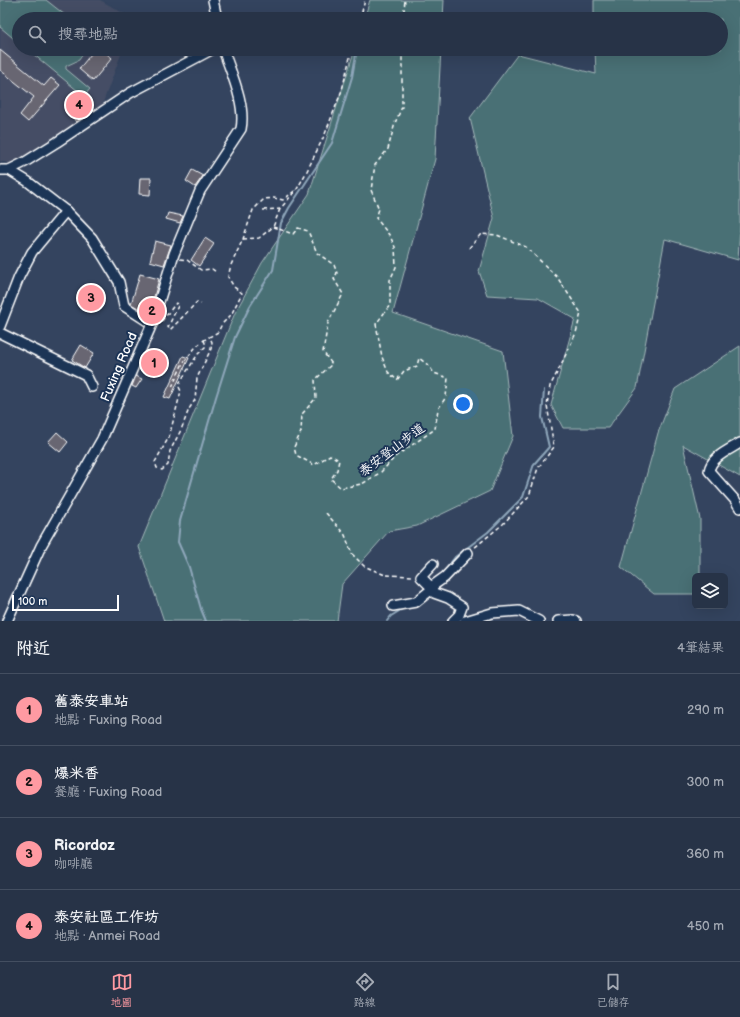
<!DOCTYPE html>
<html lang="zh-TW">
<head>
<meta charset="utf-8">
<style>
  body { margin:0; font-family:"Balsamiq Sans","LXGW WenKai TC",sans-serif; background:#2f3b4e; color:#f1f3f6 }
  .controls { position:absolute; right:12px; bottom:12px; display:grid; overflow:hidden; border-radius:6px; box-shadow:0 4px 16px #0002 }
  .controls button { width:36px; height:36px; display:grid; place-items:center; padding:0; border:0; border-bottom:1px solid #434e60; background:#273347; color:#f1f3f6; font:20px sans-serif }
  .scale { position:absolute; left:12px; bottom:10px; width:107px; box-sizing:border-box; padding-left:4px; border:2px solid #fff; border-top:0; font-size:11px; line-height:14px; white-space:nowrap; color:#fff; -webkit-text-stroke:3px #1d3557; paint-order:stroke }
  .you { position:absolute; left:463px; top:404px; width:14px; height:14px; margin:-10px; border:3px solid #fff; border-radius:50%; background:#1a73e8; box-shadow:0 0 0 6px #1a73e833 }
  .badge { display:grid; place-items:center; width:26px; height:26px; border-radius:50%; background:#ff9aa2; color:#111; font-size:13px; font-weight:700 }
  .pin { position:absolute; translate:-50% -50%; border:2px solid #fff; box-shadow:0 1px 4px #0006 }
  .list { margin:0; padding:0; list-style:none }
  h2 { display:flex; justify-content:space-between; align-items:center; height:52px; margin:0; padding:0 16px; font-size:17px }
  h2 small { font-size:13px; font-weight:400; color:#a4aab4 }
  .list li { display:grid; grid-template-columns:26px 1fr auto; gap:12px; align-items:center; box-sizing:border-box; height:72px; padding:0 16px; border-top:1px solid #434e60 }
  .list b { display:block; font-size:15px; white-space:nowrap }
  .list p { margin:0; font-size:13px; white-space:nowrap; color:#a4aab4 }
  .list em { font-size:13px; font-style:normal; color:#a4aab4 }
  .icon { flex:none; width:22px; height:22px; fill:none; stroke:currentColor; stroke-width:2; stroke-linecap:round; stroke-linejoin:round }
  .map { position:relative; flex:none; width:740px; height:621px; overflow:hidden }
  .search { position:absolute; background:#273347; box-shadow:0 4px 16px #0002; left:12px; right:12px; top:12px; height:44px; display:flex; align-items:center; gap:10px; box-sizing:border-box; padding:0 14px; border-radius:22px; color:#a4aab4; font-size:15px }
  .sheet { height:340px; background:#273347 }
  nav { display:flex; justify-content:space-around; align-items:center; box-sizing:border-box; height:56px; border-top:1px solid #434e60; background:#273347; font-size:11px; color:#a4aab4 }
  nav a { display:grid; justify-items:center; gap:2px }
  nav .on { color:#ff9aa2 }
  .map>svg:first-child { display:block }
  .built { fill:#444e65 }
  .green { fill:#487074; stroke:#a4b8ba }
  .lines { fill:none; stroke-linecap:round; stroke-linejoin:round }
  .stream { stroke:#8fa7bb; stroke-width:2 }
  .building { fill:#686672; stroke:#fff }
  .minor-casing { stroke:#fff; stroke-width:12 }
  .path { stroke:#fff; stroke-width:1.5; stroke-dasharray:4 3; stroke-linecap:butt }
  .minor { stroke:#1d3557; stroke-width:9 }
  .labels { text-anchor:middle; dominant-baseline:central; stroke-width:4; stroke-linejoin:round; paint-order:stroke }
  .street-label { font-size:13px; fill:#fff; stroke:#1d3557 }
</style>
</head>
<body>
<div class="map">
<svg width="740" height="621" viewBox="0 0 740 621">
  <rect width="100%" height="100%" fill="#34445f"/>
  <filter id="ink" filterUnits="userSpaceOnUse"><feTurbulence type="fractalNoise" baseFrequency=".025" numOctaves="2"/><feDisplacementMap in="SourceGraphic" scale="8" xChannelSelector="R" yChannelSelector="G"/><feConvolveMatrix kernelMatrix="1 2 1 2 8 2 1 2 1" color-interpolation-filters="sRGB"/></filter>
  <g filter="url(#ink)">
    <polygon class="built" points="0,0 100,0 128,16 128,19 19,19 19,49 123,49 102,105 95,110 76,95 65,110 75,123 12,164 0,161"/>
    <g class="green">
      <polygon points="0,0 46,0 70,19 19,19 19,43 0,27"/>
      <polygon points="370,0 444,0 443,19 364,19"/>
      <polygon points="594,0 737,0 740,3 740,225 738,260 665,239 637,388 608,428 563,428 551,405 575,319 538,298 487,295 479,271 494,218 470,118 518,54 596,74 595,49 721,49 721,19 594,19"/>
      <polygon points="27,49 86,49 79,60 66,66 66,69 90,89 84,96"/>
      <polygon points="355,49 441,49 435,159 393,313 503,351 513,436 490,491 417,526 389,531 342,584 337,621 164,621 139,547 235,313 262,263 309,194"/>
      <polygon points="740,346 740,477 683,445 700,519 700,576 695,576 695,594 654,594 621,567 658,433 675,389"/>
    </g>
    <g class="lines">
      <g class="stream">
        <polyline points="443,573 455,557 488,532 523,497 534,464 549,447 542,417 544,390"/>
        <polyline points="206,621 201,609 189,567 178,542 180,521 216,397 235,337 250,306 273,270 281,223 289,208 332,143 352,77 357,49"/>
        <polyline points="387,621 391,616 404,608"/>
      </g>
    </g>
    <g class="building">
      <polygon points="95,49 101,49 112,58 93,81 79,69"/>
      <polygon points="0,50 44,86 51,78 60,85 28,122 20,115 34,97 0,70"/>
      <polygon points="77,98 93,110 76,122 68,111"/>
      <polygon points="192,170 203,176 195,187 186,181"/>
      <polygon points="140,178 151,178 150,195 139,194"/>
      <polygon points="168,213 183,216 180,223 166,219"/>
      <polygon points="205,238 214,244 199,266 191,260"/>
      <polygon points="155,241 171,245 164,265 150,261"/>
      <polygon points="140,274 159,279 150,311 136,307 131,304"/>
      <polygon points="94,286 102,293 86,309 79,302"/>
      <polygon points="81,345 94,353 85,368 72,360"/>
      <polygon points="152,353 163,358 155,374 145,369"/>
      <polygon points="183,356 189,358 170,399 164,397"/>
      <polygon points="136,376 142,379 136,388 132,386"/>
      <polygon points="57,432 68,442 60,452 48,442"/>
    </g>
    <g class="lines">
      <defs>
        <g id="minor">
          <polyline points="213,0 217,19"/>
          <polyline points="0,170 9,170 25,162 57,142 130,93 213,49"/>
          <polyline points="9,170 27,181 66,211 92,238 119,282 124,306 152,324"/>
          <polyline points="0,326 19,277 32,252 66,211"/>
          <polyline points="0,333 86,375 92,387"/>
          <path d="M740,443C729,450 711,457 709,471L735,500L740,508"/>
          <polyline points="431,587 421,577 433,564"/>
          <polyline points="393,606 416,602 432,589"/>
          <path d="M7,621L41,546L102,439L152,324L174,254L200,191L241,129C246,104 231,73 223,49"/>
          <polyline points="453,621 459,615 462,607 448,598 434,593 431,587 445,577 468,553"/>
          <polyline points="465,621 492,613 519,611 539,621"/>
          <polyline points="558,621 573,620 576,621"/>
        </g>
      </defs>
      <use href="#minor" class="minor-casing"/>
      <g class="path">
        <polyline points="360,19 365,0"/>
        <polyline points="403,19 405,0"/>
        <polyline points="263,210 280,209 297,189 306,173 325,134 342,90 352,49"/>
        <polyline points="273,227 293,234 298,228 308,231 317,253 334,265 337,273 334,279 343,294 328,323 323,352 332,364 315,380 316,398 302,414 301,432 294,447 296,455 314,465 330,455 339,460 337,470 331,479 341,488 362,484 381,472 396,456 435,429 438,409 446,397 448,378 434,373 428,365 419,358 417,366 404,371 397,380 388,372 382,357 376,324 390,305 390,280 396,267 395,247 390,236 376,218 379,209 371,190 375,165 388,149 395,123 402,107 402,49"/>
        <polyline points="243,239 259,238 273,227 280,209"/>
        <polyline points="469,248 481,234 497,235 526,247 557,277 581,313 576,333 558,371 550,386 547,405 554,447 538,468 529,496 503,524 474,548"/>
        <polyline points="180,259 187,260 201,270 212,269 216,272"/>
        <polyline points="162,321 176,303 179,304 168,327 170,330 197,302 201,304"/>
        <polyline points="204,340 206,346 198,354 180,382 179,387 181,391 169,437 155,462 157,468 162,470 168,465 170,451 181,430 189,409 195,400 197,378 211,349 212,342 209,336"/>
        <polyline points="144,360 151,363"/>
        <polyline points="172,387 183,363 195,348 204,340 218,332 222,324 231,315 242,293 234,287 228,277 231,265 243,239 253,210 264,199 274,198 283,200 297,189"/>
        <polyline points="326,513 345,535 352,554 364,566 385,575 413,576"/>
      </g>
      <use href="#minor" class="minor"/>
    </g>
  </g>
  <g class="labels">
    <g class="street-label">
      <text transform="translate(119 367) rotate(-67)">Fuxing Road</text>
      <text transform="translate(392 450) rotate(-37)">泰安登山步道</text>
    </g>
  </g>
</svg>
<div class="controls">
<button><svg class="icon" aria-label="layers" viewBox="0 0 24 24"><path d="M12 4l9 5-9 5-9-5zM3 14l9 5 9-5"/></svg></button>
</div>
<div class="scale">100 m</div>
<div class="you"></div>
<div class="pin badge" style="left:154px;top:363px">1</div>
<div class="pin badge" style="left:152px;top:311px">2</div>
<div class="pin badge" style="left:91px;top:298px">3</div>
<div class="pin badge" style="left:79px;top:105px">4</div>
<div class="search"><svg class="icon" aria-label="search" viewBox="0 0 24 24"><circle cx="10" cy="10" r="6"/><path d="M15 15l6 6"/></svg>搜尋地點</div>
</div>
<section class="sheet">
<h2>附近<small>4筆結果</small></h2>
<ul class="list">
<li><span class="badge">1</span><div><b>舊泰安車站</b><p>地點 · Fuxing Road</p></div><em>290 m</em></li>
<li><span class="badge">2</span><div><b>爆米香</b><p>餐廳 · Fuxing Road</p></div><em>300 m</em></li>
<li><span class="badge">3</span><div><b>Ricordoz</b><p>咖啡廳</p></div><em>360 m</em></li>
<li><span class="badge">4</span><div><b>泰安社區工作坊</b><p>地點 · Anmei Road</p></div><em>450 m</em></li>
</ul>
</section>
<nav>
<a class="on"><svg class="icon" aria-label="map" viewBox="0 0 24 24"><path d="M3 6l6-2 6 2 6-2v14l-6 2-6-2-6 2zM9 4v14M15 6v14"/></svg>地圖</a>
<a><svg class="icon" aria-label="directions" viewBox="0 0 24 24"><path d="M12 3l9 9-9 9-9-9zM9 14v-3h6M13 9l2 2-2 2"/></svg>路線</a>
<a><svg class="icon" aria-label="saved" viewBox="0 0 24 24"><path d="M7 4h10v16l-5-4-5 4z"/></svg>已儲存</a>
</nav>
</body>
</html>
